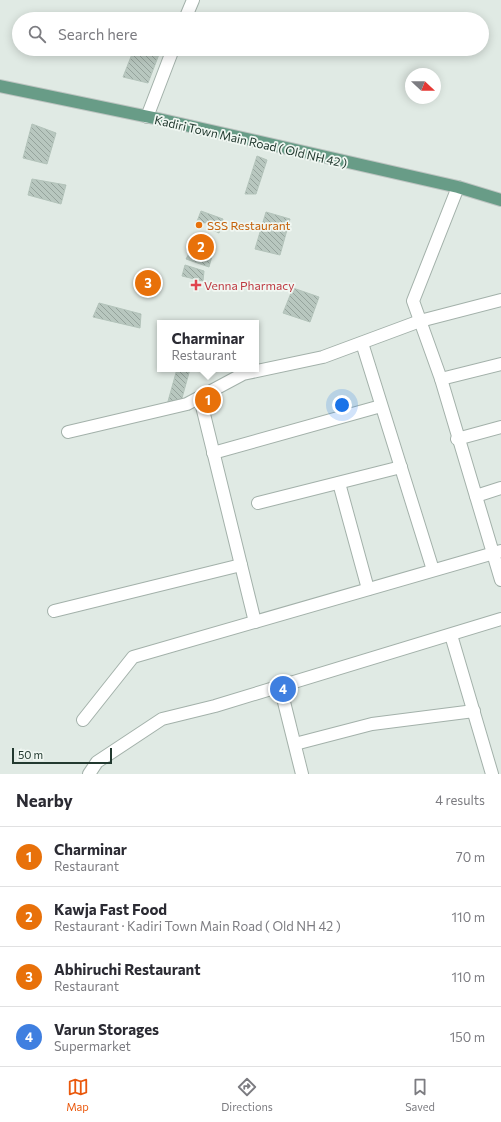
<!DOCTYPE html>
<html lang="en">
<head>
<meta charset="utf-8">
<style>
  body { margin:0; font-family:Commissioner,sans-serif; background:#f2f2f3; color:#2b2b33 }
  .compass { position:absolute; left:405px; top:68px; width:36px; height:36px; border-radius:50%; background:#fff; box-shadow:0 2px 10px #0003; rotate:112deg }
  .scale { position:absolute; left:12px; bottom:10px; width:100px; box-sizing:border-box; padding-left:4px; border:2px solid #22392f; border-top:0; font-size:11px; line-height:14px; white-space:nowrap; color:#22392f; -webkit-text-stroke:3px #f0f7f2; paint-order:stroke }
  .you { position:absolute; left:342px; top:405px; width:14px; height:14px; margin:-10px; border:3px solid #fff; border-radius:50%; background:#1a73e8; box-shadow:0 0 0 6px #1a73e833 }
  .badge { display:grid; place-items:center; width:26px; height:26px; border-radius:50%; background:#ea580c; color:#fff; font-size:13px; font-weight:700 }
  .pin { position:absolute; translate:-50% -50%; border:2px solid #fff; box-shadow:0 1px 4px #0006 }
  .popup { position:absolute; left:157px; top:320px; width:102px; height:52px; box-sizing:border-box; display:grid; place-content:center; border-radius:0px; background:#fff; filter:drop-shadow(0 1px 3px #0005); font-size:13px; white-space:nowrap; color:#7c7c81 }
  .popup b { font-size:15px; color:#2b2b33 }
  .popup::after { content:''; position:absolute; left:50%; top:100%; margin-left:-8px; border:8px solid transparent; border-top-color:#fff }
  .list { margin:0; padding:0; list-style:none }
  h2 { display:flex; justify-content:space-between; align-items:center; height:52px; margin:0; padding:0 16px; font-size:17px }
  h2 small { font-size:13px; font-weight:400; color:#7c7c81 }
  .list li { display:grid; grid-template-columns:26px 1fr auto; gap:12px; align-items:center; box-sizing:border-box; height:60px; padding:0 16px; border-top:1px solid #e1e1e2 }
  .list b { display:block; font-size:15px; white-space:nowrap }
  .list p { margin:0; font-size:13px; white-space:nowrap; color:#7c7c81 }
  .list em { font-size:13px; font-style:normal; color:#7c7c81 }
  .icon { flex:none; width:22px; height:22px; fill:none; stroke:currentColor; stroke-width:2; stroke-linecap:round; stroke-linejoin:round }
  .map { position:relative; flex:none; width:501px; height:774px; overflow:hidden }
  .search { position:absolute; background:#fff; box-shadow:0 2px 10px #0003; left:12px; right:12px; top:12px; height:44px; display:flex; align-items:center; gap:10px; box-sizing:border-box; padding:0 14px; border-radius:22px; color:#7c7c81; font-size:15px }
  .sheet { height:292px; background:#fff }
  nav { display:flex; justify-content:space-around; align-items:center; box-sizing:border-box; height:56px; border-top:1px solid #e1e1e2; background:#fff; font-size:11px; color:#7c7c81 }
  nav a { display:grid; justify-items:center; gap:2px }
  nav .on { color:#ea580c }
  .map>svg:first-child { display:block }
  .building { fill:url(#building-back-hatch); stroke:#b3c3ba }
  .lines { fill:none; stroke-linecap:round; stroke-linejoin:round }
  .minor-casing { stroke:#a3b1aa; stroke-width:14 }
  .primary-casing { stroke:#bdc4c1; stroke-width:14 }
  .minor { stroke:#fff; stroke-width:12 }
  .primary { stroke:#689c87; stroke-width:12 }
  .food-dot { fill:#e8710a; stroke:#f0f7f2; stroke-width:1.5 }
  .health-dot { fill:#e0444e; stroke:#f0f7f2; stroke-width:1.5 }
  .labels { text-anchor:middle; dominant-baseline:central; stroke-width:3.5; stroke-linejoin:round; paint-order:stroke }
  .street-label { font-size:12px; fill:#22392f; stroke:#f0f7f2 }
  .food-label { font-size:12px; fill:#c56008; stroke:#f0f7f2; text-anchor:start }
  .health-label { font-size:12px; fill:#be3a42; stroke:#f0f7f2; text-anchor:start }
</style>
</head>
<body>
<div class="map">
<svg width="501" height="774" viewBox="0 0 501 774">
  <defs>
    <pattern id="building-back-hatch" width="6" height="6" patternUnits="userSpaceOnUse"><rect width="6" height="6" fill="#b8c7bf"/><path d="M-1 5l2 2M0 0l6 6M5-1l2 2" fill="none" stroke="#95a39c"/></pattern>
  </defs>
  <rect width="100%" height="100%" fill="#e0eae4"/>
  <g class="building">
    <polygon points="134,49 161,49 148,83 123,77"/>
    <polygon points="32,124 56,133 47,164 23,158"/>
    <polygon points="257,156 267,160 256,194 245,194"/>
    <polygon points="32,179 66,185 61,204 28,195"/>
    <polygon points="201,211 223,219 219,233 213,230 211,222 196,224"/>
    <polygon points="266,212 290,219 280,255 255,249"/>
    <polygon points="191,250 212,256 209,267 186,259"/>
    <polygon points="185,265 204,271 203,281 182,276"/>
    <polygon points="293,288 319,297 310,322 283,313"/>
    <polygon points="99,303 141,314 140,328 93,317"/>
    <polygon points="177,369 190,369 179,409 167,405"/>
  </g>
  <g class="lines">
    <defs>
      <g id="minor">
        <polyline points="185,19 193,0"/>
        <polyline points="147,117 173,49"/>
        <polyline points="458,187 413,301 441,379 501,580"/>
        <polyline points="362,343 433,570"/>
        <polyline points="441,379 501,364"/>
        <polyline points="200,398 255,622"/>
        <polyline points="68,432 187,404 243,374 323,357 420,321 501,300"/>
        <polyline points="457,439 501,427"/>
        <polyline points="213,453 381,406"/>
        <polyline points="339,483 368,589"/>
        <polyline points="476,496 501,488"/>
        <polyline points="258,503 401,467"/>
        <polyline points="54,611 241,565"/>
        <polyline points="451,635 492,774"/>
        <polyline points="280,686 302,774"/>
        <polyline points="83,720 133,657 501,551"/>
        <polyline points="295,744 372,724 474,711"/>
        <polyline points="89,774 97,762 162,719 215,706 501,619"/>
      </g>
      <polyline id="primary" points="0,86 154,118 458,187 501,200"/>
    </defs>
    <use href="#minor" class="minor-casing"/>
    <use href="#primary" class="primary-casing"/>
    <use href="#minor" class="minor"/>
    <use href="#primary" class="primary"/>
  </g>
  <circle class="food-dot" cx="199" cy="225" r="4"/>
  <path class="health-dot" d="M194 279h4v4h4v4h-4v4h-4v-4h-4v-4h4z"/>
  <g class="labels">
    <g class="street-label">
      <text transform="translate(251 141) rotate(13)">Kadiri Town Main Road ( Old NH 42 )</text>
    </g>
    <g class="food-label">
      <text x="207" y="225">SSS Restaurant</text>
    </g>
    <g class="health-label">
      <text x="204" y="285">Venna Pharmacy</text>
    </g>
  </g>
</svg>
<svg class="compass" viewBox="-18 -18 36 36"><path d="M0-13l5 13h-10z" fill="#e53935"/><path d="M0 13l5-13h-10z" fill="#7c7c81"/></svg>
<div class="scale">50 m</div>
<div class="you"></div>
<div class="pin badge" style="left:208px;top:400px;background:#e8710a">1</div>
<div class="popup"><b>Charminar</b>Restaurant</div>
<div class="pin badge" style="left:201px;top:247px;background:#e8710a">2</div>
<div class="pin badge" style="left:148px;top:283px;background:#e8710a">3</div>
<div class="pin badge" style="left:283px;top:689px;background:#3f7fe0">4</div>
<div class="search"><svg class="icon" aria-label="search" viewBox="0 0 24 24"><circle cx="10" cy="10" r="6"/><path d="M15 15l6 6"/></svg>Search here</div>
</div>
<section class="sheet">
<h2>Nearby<small>4 results</small></h2>
<ul class="list">
<li><span class="badge" style="background:#e8710a">1</span><div><b>Charminar</b><p>Restaurant</p></div><em>70 m</em></li>
<li><span class="badge" style="background:#e8710a">2</span><div><b>Kawja Fast Food</b><p>Restaurant · Kadiri Town Main Road ( Old NH 42 )</p></div><em>110 m</em></li>
<li><span class="badge" style="background:#e8710a">3</span><div><b>Abhiruchi Restaurant</b><p>Restaurant</p></div><em>110 m</em></li>
<li><span class="badge" style="background:#3f7fe0">4</span><div><b>Varun Storages</b><p>Supermarket</p></div><em>150 m</em></li>
</ul>
</section>
<nav>
<a class="on"><svg class="icon" aria-label="map" viewBox="0 0 24 24"><path d="M3 6l6-2 6 2 6-2v14l-6 2-6-2-6 2zM9 4v14M15 6v14"/></svg>Map</a>
<a><svg class="icon" aria-label="directions" viewBox="0 0 24 24"><path d="M12 3l9 9-9 9-9-9zM9 14v-3h6M13 9l2 2-2 2"/></svg>Directions</a>
<a><svg class="icon" aria-label="saved" viewBox="0 0 24 24"><path d="M7 4h10v16l-5-4-5 4z"/></svg>Saved</a>
</nav>
</body>
</html>
